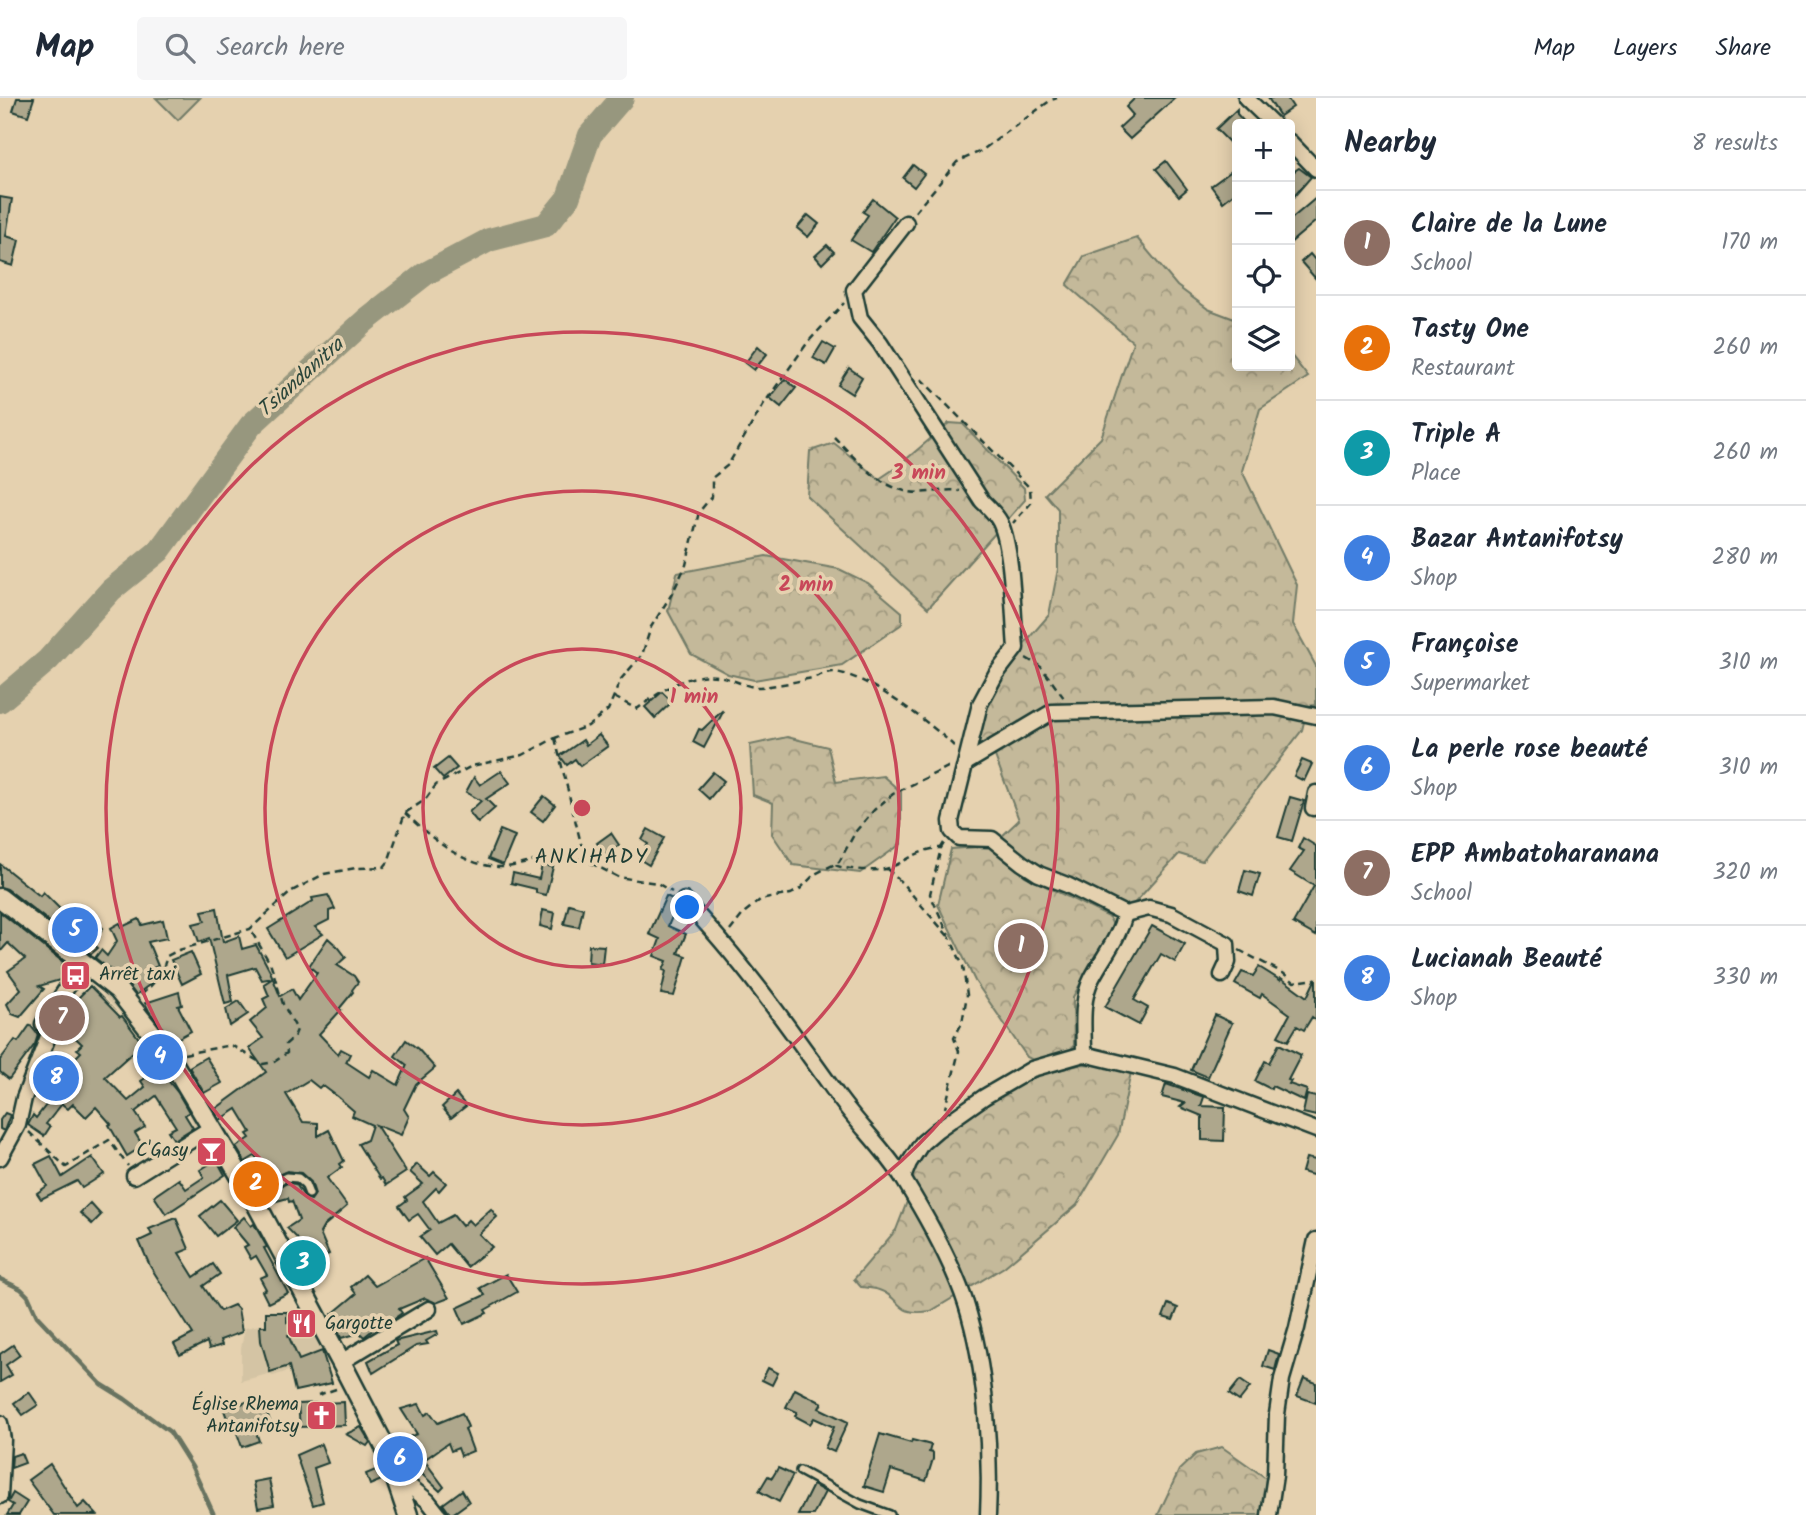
<!DOCTYPE html>
<html lang="en">
<head>
<meta charset="utf-8">
<style>
  body { margin:0; font-family:Kalam,sans-serif; background:#f6f6f7; color:#1f2937 }
  .controls { position:absolute; right:21px; top:21px; display:grid; overflow:hidden; border-radius:7px; box-shadow:0 4px 18px #0003 }
  .controls button { width:63px; height:63px; display:grid; place-items:center; padding:0; border:0; border-bottom:2px solid #e0e1e3; background:#fff; color:#1f2937; font:35px sans-serif }
  .you { position:absolute; left:688px; top:810px; width:24px; height:24px; margin:-18px; border:5px solid #fff; border-radius:50%; background:#1a73e8; box-shadow:0 0 0 10px #1a73e833 }
  .badge { display:grid; place-items:center; width:46px; height:46px; border-radius:50%; background:#d1495b; color:#fff; font-size:23px; font-weight:700 }
  .pin { position:absolute; translate:-50% -50%; border:4px solid #fff; box-shadow:0 2px 7px #0006 }
  .list { margin:0; padding:0; list-style:none }
  h2 { display:flex; justify-content:space-between; align-items:center; height:91px; margin:0; padding:0 28px; font-size:30px }
  h2 small { font-size:23px; font-weight:400; color:#747a83 }
  .list li { display:grid; grid-template-columns:46px 1fr auto; gap:21px; align-items:center; box-sizing:border-box; height:105px; padding:0 28px; border-top:2px solid #e0e1e3 }
  .list b { display:block; font-size:26px; white-space:nowrap }
  .list p { margin:0; font-size:23px; white-space:nowrap; color:#747a83 }
  .list em { font-size:23px; font-style:normal; color:#747a83 }
  .icon { flex:none; width:38px; height:38px; fill:none; stroke:currentColor; stroke-width:2; stroke-linecap:round; stroke-linejoin:round }
  .map { position:relative; flex:none; width:1316px; height:1417px; overflow:hidden }
  header { display:flex; align-items:center; gap:42px; box-sizing:border-box; height:98px; padding:0 35px; background:#fff; border-bottom:2px solid #e0e1e3 }
  header strong { font-size:33px }
  nav { display:flex; gap:38px; margin-inline-start:auto; font-size:24px }
  .search { width:490px; height:63px; background:#f6f6f7; display:flex; align-items:center; gap:18px; box-sizing:border-box; padding:0 24px; border-radius:7px; color:#747a83; font-size:26px }
  main { display:flex }
  aside { flex:1; background:#fff }
  .map>svg:first-child { display:block }
  .built { fill:#d4c4a4 }
  .forest { fill:url(#forest-crowns); stroke:#727b67; stroke-width:2 }
  .pitch { fill:#c4b99a; stroke:#727b67; stroke-width:2 }
  .lines { fill:none; stroke-linecap:round; stroke-linejoin:round }
  .stream { stroke:#677360; stroke-width:4.5 }
  .river { stroke:#97977e; stroke-width:24 }
  .building { fill:#aea78c; stroke:#1f3d34; stroke-width:2; fill-rule:evenodd }
  .service-casing { stroke:#1f3d34; stroke-width:12 }
  .minor-casing { stroke:#1f3d34; stroke-width:19 }
  .tertiary-casing { stroke:#1f3d34; stroke-width:23 }
  .path { stroke:#1f3d34; stroke-width:2.5; stroke-dasharray:7 5; stroke-linecap:butt }
  .service { stroke:#e5d1af; stroke-width:7 }
  .minor { stroke:#e5d1af; stroke-width:14 }
  .tertiary { stroke:#e5d1af; stroke-width:18 }
  .ring { fill:none; stroke:#c84859; stroke-width:3.5 }
  .labels { text-anchor:middle; dominant-baseline:central; stroke-width:7; stroke-linejoin:round; paint-order:stroke }
  .poi-label { font-size:19px; fill:#1f3d34; stroke:#e5d1af; text-anchor:start }
  .water-label { font-size:21px; font-style:italic; fill:#2b463b; stroke:#e5d1af }
  .neighbourhood-label { font-size:21px; letter-spacing:2px; fill:#1f3d34; stroke:#e5d1af }
  .centre { fill:#c84859; stroke:#e5d1af; stroke-width:3.5 }
  .ring-label { font-size:21px; text-anchor:middle; font-weight:bold; fill:#c84859; stroke:#e5d1af; stroke-width:7; stroke-linejoin:round; paint-order:stroke }
</style>
</head>
<body>
<header>
<strong>Map</strong>
<div class="search"><svg class="icon" aria-label="search" viewBox="0 0 24 24"><circle cx="10" cy="10" r="6"/><path d="M15 15l6 6"/></svg>Search here</div>
<nav><a>Map</a><a>Layers</a><a>Share</a></nav>
</header>
<main>
<div class="map">
<svg width="1316" height="1417" viewBox="0 0 1316 1417">
  <defs>
    <pattern id="forest-crowns" width="20" height="18" patternUnits="userSpaceOnUse" patternTransform="scale(1.75)"><rect width="20" height="18" fill="#c4b99a"/><path d="M2 6a3 3 0 1 1 6 0M12 15a3 3 0 1 1 6 0" fill="none" stroke="#9f987e"/></pattern>
  </defs>
  <rect width="100%" height="100%" fill="#e5d1af"/>
  <filter id="ink" filterUnits="userSpaceOnUse"><feTurbulence type="fractalNoise" baseFrequency=".0143" numOctaves="2"/><feDisplacementMap in="SourceGraphic" scale="14" xChannelSelector="R" yChannelSelector="G"/><feConvolveMatrix kernelMatrix="1 2 1 2 8 2 1 2 1" color-interpolation-filters="sRGB"/></filter>
  <g filter="url(#ink)">
    <g class="built">
      <polygon points="110,888 117,893 208,1029 197,1035 190,1019 190,1011 172,985 127,921 103,898"/>
      <polygon points="305,1218 326,1261 273,1278 268,1276 241,1283 241,1250 245,1230"/>
    </g>
    <g class="forest">
      <polygon points="1137,140 1177,188 1208,211 1237,222 1237,268 1290,268 1290,256 1308,279 1260,311 1242,373 1297,487 1293,526 1316,568 1316,607 1308,608 1302,632 1202,763 1179,756 1131,809 1094,796 1073,781 1045,774 999,741 1019,722 992,650 968,660 979,622 1009,563 1049,517 1058,471 1058,411 1045,396 1101,340 1133,244 1067,187 1084,158"/>
      <polygon points="949,325 963,326 1024,390 1025,402 928,510 807,398 810,353 834,345 879,381 897,369"/>
      <polygon points="766,458 839,471 868,485 902,514 902,526 842,567 754,582 728,576 691,556 668,513 677,475"/>
      <polygon points="787,639 828,649 836,684 883,678 901,694 901,746 860,775 793,767 772,736 773,705 753,697 750,647"/>
      <polygon points="991,748 1025,778 1109,819 1113,827 1073,899 1074,947 1069,954 1039,965 1027,959 975,883 938,807 951,751"/>
      <path d="M1083,966L1107,968L1131,974L1118,1037L1077,1107L1004,1169L931,1213C894,1219 903,1200 879,1192C874,1190 867,1190 861,1189L854,1181L896,1132L908,1101L910,1066L929,1042L1034,978Z"/>
      <polygon points="1222,1349 1266,1380 1262,1417 1158,1417 1179,1372 1196,1356"/>
    </g>
    <polygon class="pitch" points="156,0 200,0 178,22"/>
    <g class="lines">
      <polyline class="stream" points="0,1181 21,1191 28,1198 37,1218 101,1286 125,1301 170,1334 192,1369 214,1417"/>
      <polyline class="river" points="0,603 48,562 111,492 159,453 251,327 366,222 425,176 489,142 546,127 568,100 590,37 622,0"/>
    </g>
    <g class="building">
      <polygon points="17,0 34,0 28,18 13,13"/>
      <polygon points="1135,0 1175,0 1130,41 1119,30 1133,17 1126,9"/>
      <polygon points="1268,0 1287,0 1293,9 1280,18"/>
      <polygon points="1237,11 1237,16 1246,26 1237,26 1237,38 1230,45 1216,31"/>
      <polygon points="1166,63 1187,91 1179,98 1156,71"/>
      <polygon points="913,67 924,76 914,89 903,80"/>
      <polygon points="1237,69 1237,93 1223,104 1211,88"/>
      <polygon points="1299,70 1311,79 1290,103 1290,76"/>
      <polygon points="0,99 12,101 6,138 19,142 13,168 0,164"/>
      <polygon points="1316,100 1316,123 1290,145 1290,122"/>
      <polygon points="873,101 895,119 871,154 851,142 868,117 863,114"/>
      <polygon points="808,117 819,126 808,139 797,130"/>
      <polygon points="827,147 834,154 822,166 815,158"/>
      <polygon points="1310,156 1316,163 1316,181 1301,164"/>
      <polygon points="823,244 835,251 826,267 813,260"/>
      <polygon points="758,248 767,256 754,272 745,265"/>
      <polygon points="849,270 862,279 852,296 838,287"/>
      <polygon points="785,281 796,290 781,309 770,300"/>
      <polygon points="662,594 672,604 655,620 645,609"/>
      <polygon points="722,613 723,614 704,650 693,644 699,631 702,632"/>
      <polygon points="599,637 608,648 580,668 575,661 567,667 560,658 583,642 586,647"/>
      <polygon points="448,660 457,670 443,681 434,671"/>
      <polygon points="1302,662 1312,666 1304,683 1294,678"/>
      <polygon points="501,673 510,685 486,701 495,710 478,725 469,714 481,703 466,694 474,679 480,687"/>
      <polygon points="713,674 724,683 709,701 698,691"/>
      <polygon points="544,698 555,707 543,723 531,714"/>
      <polygon points="1290,699 1304,703 1292,743 1278,739"/>
      <polygon points="648,731 664,740 649,767 639,761 648,746 642,742"/>
      <polygon points="500,732 515,738 503,767 488,761"/>
      <polygon points="611,735 619,747 605,757 597,745"/>
      <polygon points="1303,740 1316,748 1316,838 1293,825 1314,788 1290,773 1304,753 1298,750"/>
      <polygon points="0,766 40,798 43,794 74,825 84,813 103,830 91,844 98,850 91,856 7,791 0,789"/>
      <polygon points="542,767 553,769 546,797 536,795 536,791 511,785 513,775 539,781"/>
      <polygon points="1245,772 1260,776 1253,798 1239,793"/>
      <polygon points="328,797 335,811 329,813 329,822 315,829 323,836 285,859 268,831 313,803 312,800"/>
      <polygon points="666,798 675,802 677,808 668,828 686,836 678,855 686,858 674,898 661,896 666,873 663,872 667,863 654,858 660,841 649,836"/>
      <polygon points="569,806 583,810 579,829 564,826"/>
      <polygon points="217,810 223,844 239,838 242,851 256,847 270,873 280,898 292,891 298,902 317,875 309,868 328,840 339,850 346,859 337,867 354,878 358,884 352,892 353,894 339,911 341,912 319,936 338,956 341,951 350,956 346,964 369,979 373,972 398,987 407,967 395,958 406,942 418,951 435,970 416,986 404,1011 409,1019 401,1037 376,1027 406,1074 386,1087 382,1080 380,1081 358,1046 367,1042 372,1027 352,1018 354,1013 338,999 322,987 319,990 309,982 286,996 303,1024 318,1025 318,1038 329,1032 344,1063 340,1066 342,1069 327,1080 347,1108 324,1128 320,1135 329,1156 310,1166 314,1172 307,1176 296,1156 302,1153 297,1140 287,1130 299,1122 292,1103 289,1104 288,1100 269,1105 264,1097 287,1085 296,1086 305,1100 311,1102 315,1096 311,1084 301,1075 287,1073 258,1086 252,1076 262,1068 255,1058 245,1064 236,1049 250,1040 247,1036 251,1034 237,1011 220,1022 214,1012 266,974 249,950 263,940 250,924 267,910 263,901 269,898 264,886 273,880 262,882 255,869 228,877 233,904 225,906 209,840 199,844 193,826 205,823 202,813"/>
      <polygon points="543,812 555,815 552,831 540,828"/>
      <polygon points="0,814 63,864 60,882 39,888 44,891 20,919 12,916 7,906 21,891 8,873 25,861 8,845 0,854"/>
      <polygon points="139,821 142,827 163,822 167,840 148,844 158,868 144,874 153,884 136,897 125,883 95,860 101,852 107,858 117,843 111,830 120,825 122,829"/>
      <polygon points="1152,828 1185,846 1175,864 1161,856 1134,902 1148,910 1139,927 1105,909"/>
      <polygon points="589,847 604,848 602,866 588,864"/>
      <polygon points="191,854 201,876 182,886 171,862"/>
      <polygon points="1259,869 1280,882 1281,880 1307,899 1316,880 1316,922 1312,919 1304,932 1297,928 1288,943 1278,938 1290,916 1262,896 1260,900 1235,886 1242,874 1253,878"/>
      <path d="M90,888L120,919L122,918L146,950L143,951L178,995L189,1014L185,1017L193,1030L174,1042L168,1033L176,1029L156,998L135,1014L145,1029L135,1035L143,1048L127,1058L109,1027L111,1026L96,1009L86,1019L73,1006L68,1011L62,1006L46,1026L50,1029L44,1038L28,1027L33,1017L36,1020L59,990L44,980L55,963L66,969L81,954L77,951L82,946L64,929L60,934L58,933L54,926L67,907L70,908ZM132,955L151,976L141,983L145,989L128,1003L105,979Z"/>
      <polygon points="179,894 182,907 178,908 191,933 173,943 149,913 145,905"/>
      <polygon points="239,903 248,916 230,928 226,911"/>
      <polygon points="1215,917 1232,925 1208,979 1191,972"/>
      <polygon points="30,927 38,937 35,946 9,981 0,974 0,962 15,942 18,944"/>
      <polygon points="1279,946 1301,957 1288,982 1291,983 1289,986 1307,992 1304,1003 1272,988 1271,991 1255,983 1265,963 1269,965"/>
      <polygon points="206,959 222,985 204,995 189,969"/>
      <polygon points="1166,986 1204,999 1201,1008 1225,1009 1224,1043 1202,1042 1202,1018 1180,1009 1185,1005 1162,999"/>
      <polygon points="456,996 466,1008 451,1020 442,1009"/>
      <polygon points="1307,997 1316,999 1316,1018 1303,1015"/>
      <polygon points="5,1015 10,1017 4,1033 0,1031 0,1022"/>
      <polygon points="207,1044 225,1077 166,1116 154,1098 179,1081 186,1091 204,1079 200,1072 211,1065 201,1048"/>
      <polygon points="51,1058 62,1079 92,1059 104,1076 82,1090 77,1083 41,1101 37,1095 47,1088 35,1066"/>
      <polygon points="1306,1060 1316,1062 1316,1078 1302,1074"/>
      <polygon points="417,1066 430,1078 434,1074 446,1085 439,1093 436,1090 423,1103 438,1125 453,1117 462,1128 468,1122 473,1127 491,1111 497,1119 479,1136 492,1149 467,1169 448,1146 435,1157 420,1139 430,1132 418,1116 409,1122 399,1108 407,1102 405,1099 423,1086 410,1074"/>
      <polygon points="220,1102 237,1122 216,1138 200,1118"/>
      <polygon points="90,1105 101,1117 92,1126 80,1115"/>
      <polygon points="244,1119 251,1128 254,1126 267,1149 264,1150 288,1195 268,1205 262,1193 266,1191 260,1180 267,1177 256,1158 251,1161 244,1149 248,1147 233,1129"/>
      <polygon points="176,1120 189,1151 179,1155 194,1179 213,1166 220,1176 203,1188 220,1213 234,1207 238,1211 242,1234 220,1242 222,1247 209,1251 207,1244 180,1257 174,1246 193,1236 150,1168 139,1143 152,1137 149,1131"/>
      <polygon points="425,1160 449,1200 436,1205 425,1200 399,1211 402,1215 386,1226 384,1223 364,1239 360,1235 341,1240 332,1216 356,1196 351,1189 365,1177 375,1188"/>
      <polygon points="506,1176 517,1194 485,1212 487,1215 464,1226 457,1210 485,1197 480,1190"/>
      <polygon points="1168,1206 1178,1210 1173,1222 1163,1219"/>
      <polygon points="266,1214 287,1214 287,1224 304,1218 310,1230 288,1237 299,1262 322,1253 332,1285 295,1293 289,1268 270,1274 261,1243 260,1228 266,1228"/>
      <polygon points="437,1233 438,1236 426,1243 428,1246 416,1248 373,1275 368,1263 397,1247 395,1243"/>
      <polygon points="13,1247 20,1257 6,1267 12,1277 0,1284 0,1256"/>
      <polygon points="1268,1252 1279,1256 1275,1272 1263,1268"/>
      <polygon points="768,1270 778,1275 772,1287 762,1282"/>
      <polygon points="1304,1280 1316,1285 1316,1305 1297,1298"/>
      <polygon points="1240,1282 1250,1289 1239,1303 1229,1296"/>
      <polygon points="795,1291 822,1305 819,1310 848,1324 834,1354 825,1350 834,1329 814,1320 810,1326 795,1318 797,1314 786,1309"/>
      <polygon points="29,1294 38,1307 23,1317 14,1305"/>
      <polygon points="249,1303 252,1311 264,1306 271,1326 255,1331 259,1343 242,1349 232,1321 228,1323 224,1312"/>
      <polygon points="344,1304 345,1327 300,1329 298,1306"/>
      <polygon points="419,1306 425,1317 430,1314 438,1325 462,1315 468,1329 465,1331 473,1353 461,1358 458,1350 451,1353 448,1345 424,1362 444,1389 440,1393 408,1363 402,1365 395,1344 417,1336 401,1311"/>
      <polygon points="361,1329 370,1344 367,1348 346,1336"/>
      <polygon points="880,1336 911,1345 912,1342 931,1347 929,1354 933,1355 933,1361 926,1383 891,1372 884,1394 864,1388"/>
      <polygon points="321,1346 328,1365 314,1370 323,1404 313,1407 296,1357"/>
      <polygon points="21,1355 25,1365 11,1370 12,1358"/>
      <polygon points="50,1366 78,1410 85,1404 97,1417 54,1417 28,1382"/>
      <polygon points="380,1370 384,1381 370,1387 366,1376"/>
      <polygon points="778,1370 793,1377 779,1404 759,1393 768,1378 772,1380"/>
      <polygon points="269,1381 274,1407 258,1410 253,1384"/>
      <polygon points="813,1387 825,1394 813,1417 798,1417"/>
      <polygon points="462,1392 469,1404 451,1417 443,1406"/>
      <polygon points="13,1395 27,1404 19,1417 7,1417 13,1407 8,1404"/>
    </g>
    <g class="lines">
      <defs>
        <g id="service">
          <polyline points="253,1096 286,1079 298,1080 305,1086 309,1096"/>
          <polyline points="800,1373 860,1406 890,1417"/>
        </g>
        <g id="minor">
          <polyline points="1246,0 1273,26"/>
          <polyline points="1290,44 1316,71"/>
          <path d="M906,125L854,192L860,220L880,245L982,403C988,409 996,416 1000,424C1013,452 1013,517 1016,550L996,576L980,606L951,723L952,733L959,740L992,741L1022,765L1039,776L1067,787L1125,816L1149,810L1171,816L1227,846L1228,864L1222,877"/>
          <polyline points="966,665 1052,614 1274,609 1316,618"/>
          <polyline points="1313,710 1316,695"/>
          <path d="M684,802C740,860 788,928 835,994C856,1025 885,1051 904,1082C926,1118 953,1166 966,1206C986,1269 991,1351 988,1417"/>
          <path d="M1084,956C1084,931 1080,903 1092,880C1104,857 1118,842 1125,816"/>
          <polyline points="0,1060 18,1027 24,1000 49,936 43,926 68,888 74,860"/>
          <polyline points="134,1078 211,1030"/>
          <polyline points="903,1080 909,1065 922,1045 937,1032 984,999 1032,971 1084,956 1175,978 1316,1032"/>
          <polyline points="341,1264 429,1211"/>
          <polyline points="0,1325 3,1342 0,1398"/>
          <polyline points="396,1377 428,1403 439,1417"/>
          <polyline points="1269,1417 1275,1377 1277,1316 1282,1281 1297,1230 1316,1142"/>
        </g>
        <polyline id="tertiary" points="0,800 118,892 166,953 251,1096 341,1264 385,1349 408,1417"/>
      </defs>
      <use href="#service" class="service-casing"/>
      <use href="#minor" class="minor-casing"/>
      <use href="#tertiary" class="tertiary-casing"/>
      <g class="path">
        <polyline points="915,114 957,64 981,53 1051,2 1057,0"/>
        <polyline points="921,281 1030,390 1031,405 1013,425"/>
        <path d="M834,339C854,359 876,386 905,393C923,398 942,390 960,393"/>
        <polyline points="1026,560 1041,569 1064,600"/>
        <path d="M614,599L637,611C661,593 687,574 718,578C730,580 742,587 754,589C764,590 796,584 807,581C815,580 825,574 833,574C865,575 932,626 954,648"/>
        <polyline points="555,640 585,762 618,779 657,785 672,794"/>
        <path d="M405,715C430,739 461,767 498,769C514,770 530,763 546,761C559,759 571,760 584,762"/>
        <polyline points="944,745 941,750 930,796 963,868 967,897 962,925 954,940 959,953 945,1010"/>
        <path d="M835,767C845,772 879,774 889,770C907,763 921,750 941,750"/>
        <polyline points="887,771 902,785 948,838"/>
        <polyline points="730,833 745,814 760,802 791,796 800,791 815,776 839,764 856,733 874,712 893,696 952,667"/>
        <polyline points="1239,852 1283,875 1294,884 1316,881"/>
        <path d="M141,897C155,885 162,876 167,858L179,852L250,831L292,793L324,776L356,770L384,769L388,764L405,715L425,702L436,687L472,668L523,657L555,640L588,628L608,612L621,581L642,557L651,529L673,494L686,467L699,414L712,398V380L728,367L763,307L808,244L844,205"/>
        <polyline points="184,956 231,947 263,966 274,964 287,955 286,946 294,939 297,932 283,906 271,867 250,831"/>
        <polyline points="29,1034 66,1069 109,1042 128,1068"/>
        <polyline points="318,1297 339,1290"/>
      </g>
      <use href="#service" class="service"/>
      <use href="#minor" class="minor"/>
      <use href="#tertiary" class="tertiary"/>
    </g>
  </g>
  <g class="ring">
    <circle cx="582" cy="710" r="159"/>
    <circle cx="582" cy="710" r="317"/>
    <circle cx="582" cy="710" r="476"/>
  </g>
  <defs>
    <symbol id="bus-square" viewBox="-11 -11 22 22"><rect x="-9" y="-9" width="18" height="18" rx="4" fill="#d1495b" stroke="#e5d1af"/><path d="M-5-6H5V4H4V6H2V4H-2V6H-4V4H-5ZM-3.5-4V0h7V-4ZM-3.5 1.2v1.5H-2V1.2ZM2 1.2v1.5H3.5V1.2Z" fill="#fff"/></symbol>
    <symbol id="bar-square" viewBox="-11 -11 22 22"><rect x="-9" y="-9" width="18" height="18" rx="4" fill="#d1495b" stroke="#e5d1af"/><path d="M-6-5H6L.8 .8V4.5H3.5V6h-7V4.5H-.8V.8Z" fill="#fff"/></symbol>
    <symbol id="restaurant-square" viewBox="-11 -11 22 22"><rect x="-9" y="-9" width="18" height="18" rx="4" fill="#d1495b" stroke="#e5d1af"/><path d="M-5-6h1v4h1v-4h1v4h1v-4h1v5L-1.5 .5V6h-2V.5L-5-1ZM5-6V6H3V1.5H1.5Q1.5-4 5-6Z" fill="#fff"/></symbol>
    <symbol id="church-square" viewBox="-11 -11 22 22"><rect x="-9" y="-9" width="18" height="18" rx="4" fill="#d1495b" stroke="#e5d1af"/><path d="M-1.2-6h2.4v3.5h3.3v2.4h-3.3V6h-2.4V-.1h-3.3v-2.4h3.3Z" fill="#fff"/></symbol>
  </defs>
  <g fill-rule="evenodd">
    <use href="#bus-square" x="58" y="860" width="35" height="35"/>
    <use href="#bar-square" x="194" y="1036" width="35" height="35"/>
    <use href="#restaurant-square" x="284" y="1208" width="35" height="35"/>
    <use href="#church-square" x="304" y="1300" width="35" height="35"/>
  </g>
  <g class="labels">
    <g class="poi-label">
      <text x="99" y="877">Arrêt taxi</text>
      <text x="188" y="1053" text-anchor="end">C'Gasy</text>
      <text x="325" y="1226">Gargotte</text>
      <text x="299" y="1307" text-anchor="end">Église Rhema<tspan x="299" dy="22">Antanifotsy</tspan></text>
    </g>
    <g class="water-label">
      <text transform="translate(301 280) rotate(-42)">Tsiandanitra</text>
    </g>
    <g class="neighbourhood-label">
      <text x="592" y="759">ANKIHADY</text>
    </g>
  </g>
  <circle cx="582" cy="710" r="10" class="centre"/>
  <g class="ring-label">
    <text x="919" y="381">3 min</text>
    <text x="806" y="493">2 min</text>
    <text x="694" y="605">1 min</text>
  </g>
</svg>
<div class="controls">
<button>+</button>
<button>−</button>
<button><svg class="icon" aria-label="locate" viewBox="0 0 24 24"><circle cx="12" cy="12" r="6"/><path d="M12 2v4M12 18v4M2 12h4M18 12h4"/></svg></button>
<button><svg class="icon" aria-label="layers" viewBox="0 0 24 24"><path d="M12 4l9 5-9 5-9-5zM3 14l9 5 9-5"/></svg></button>
</div>
<div class="you"></div>
<div class="pin badge" style="left:1021px;top:848px;background:#8d6e63">1</div>
<div class="pin badge" style="left:256px;top:1086px;background:#e8710a">2</div>
<div class="pin badge" style="left:303px;top:1165px;background:#0f9aa8">3</div>
<div class="pin badge" style="left:160px;top:959px;background:#3f7fe0">4</div>
<div class="pin badge" style="left:75px;top:832px;background:#3f7fe0">5</div>
<div class="pin badge" style="left:400px;top:1361px;background:#3f7fe0">6</div>
<div class="pin badge" style="left:62px;top:920px;background:#8d6e63">7</div>
<div class="pin badge" style="left:56px;top:980px;background:#3f7fe0">8</div>
</div>
<aside>
<h2>Nearby<small>8 results</small></h2>
<ul class="list">
<li><span class="badge" style="background:#8d6e63">1</span><div><b>Claire de la Lune</b><p>School</p></div><em>170 m</em></li>
<li><span class="badge" style="background:#e8710a">2</span><div><b>Tasty One</b><p>Restaurant</p></div><em>260 m</em></li>
<li><span class="badge" style="background:#0f9aa8">3</span><div><b>Triple A</b><p>Place</p></div><em>260 m</em></li>
<li><span class="badge" style="background:#3f7fe0">4</span><div><b>Bazar Antanifotsy</b><p>Shop</p></div><em>280 m</em></li>
<li><span class="badge" style="background:#3f7fe0">5</span><div><b>Françoise</b><p>Supermarket</p></div><em>310 m</em></li>
<li><span class="badge" style="background:#3f7fe0">6</span><div><b>La perle rose beauté</b><p>Shop</p></div><em>310 m</em></li>
<li><span class="badge" style="background:#8d6e63">7</span><div><b>EPP Ambatoharanana</b><p>School</p></div><em>320 m</em></li>
<li><span class="badge" style="background:#3f7fe0">8</span><div><b>Lucianah Beauté</b><p>Shop</p></div><em>330 m</em></li>
</ul>
</aside>
</main>
</body>
</html>
